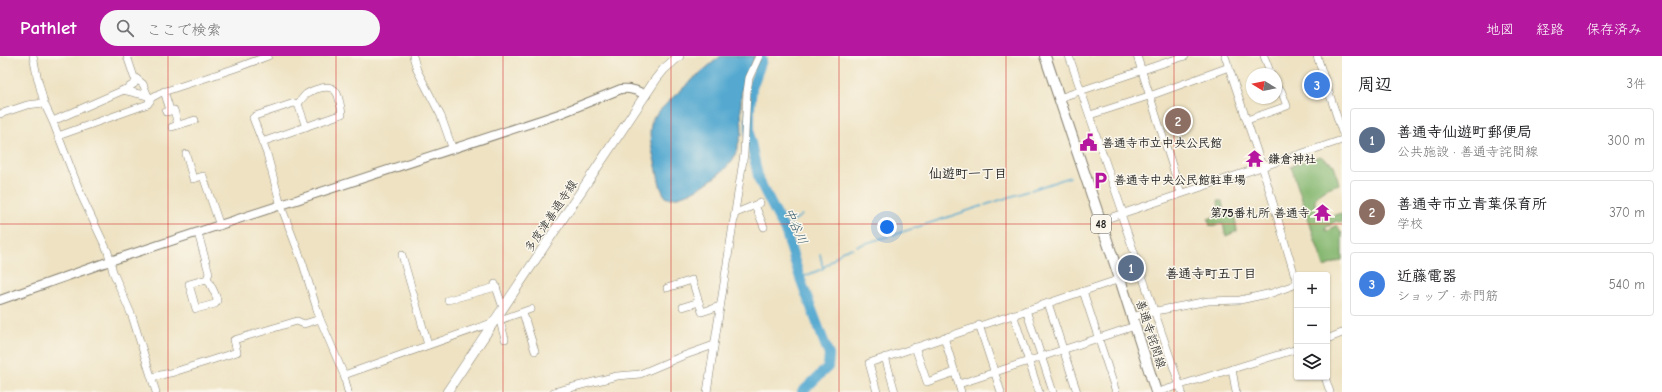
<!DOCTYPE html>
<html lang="ja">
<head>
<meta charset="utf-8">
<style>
  body { margin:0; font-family:"Comic Neue","Klee One",sans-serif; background:#f6f6f6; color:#202124 }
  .controls { position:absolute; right:12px; bottom:12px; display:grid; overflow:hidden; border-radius:4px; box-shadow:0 1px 3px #0004 }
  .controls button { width:36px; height:36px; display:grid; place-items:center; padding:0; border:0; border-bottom:1px solid #e0e0e0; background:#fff; color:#202124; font:20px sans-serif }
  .compass { position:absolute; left:1246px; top:12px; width:36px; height:36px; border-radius:50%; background:#fff; box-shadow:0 1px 3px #0004; rotate:280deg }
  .you { position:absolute; left:887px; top:171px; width:14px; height:14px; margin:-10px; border:3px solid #fff; border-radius:50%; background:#1a73e8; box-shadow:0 0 0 6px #1a73e833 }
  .badge { display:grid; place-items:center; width:26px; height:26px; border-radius:50%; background:#b5179e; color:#fff; font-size:13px; font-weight:700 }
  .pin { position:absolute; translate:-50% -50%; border:2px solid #fff; box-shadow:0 1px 4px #0006 }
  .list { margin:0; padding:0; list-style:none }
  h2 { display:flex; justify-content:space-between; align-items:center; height:52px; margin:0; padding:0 16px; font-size:17px }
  h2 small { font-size:13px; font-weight:400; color:#757577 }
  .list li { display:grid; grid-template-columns:26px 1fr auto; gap:12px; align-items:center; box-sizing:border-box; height:64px; margin:0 8px 8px; padding:0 8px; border:1px solid #e0e0e0; border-radius:4px }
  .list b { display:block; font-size:15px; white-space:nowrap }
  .list p { margin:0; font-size:13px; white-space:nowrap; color:#757577 }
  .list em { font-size:13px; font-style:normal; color:#757577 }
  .icon { flex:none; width:22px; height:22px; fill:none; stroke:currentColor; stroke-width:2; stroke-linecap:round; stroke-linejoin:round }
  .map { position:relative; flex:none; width:1342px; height:336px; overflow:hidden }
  header { display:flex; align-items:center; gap:24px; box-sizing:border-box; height:56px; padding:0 20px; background:#b5179e; color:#fff }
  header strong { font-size:19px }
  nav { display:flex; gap:22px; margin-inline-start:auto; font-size:14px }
  .search { width:280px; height:36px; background:#f6f6f6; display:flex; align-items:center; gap:10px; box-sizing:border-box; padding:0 14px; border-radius:22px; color:#757577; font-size:15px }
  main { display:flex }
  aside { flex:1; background:#fff }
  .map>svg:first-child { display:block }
  .forest { fill:#87b872; stroke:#526a47 }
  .water { fill:#54a9d0; stroke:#386276 }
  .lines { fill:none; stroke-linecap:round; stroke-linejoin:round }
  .stream { stroke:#54a9d0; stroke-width:1.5 }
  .river { stroke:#54a9d0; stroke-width:10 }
  .minor-casing { stroke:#857f6f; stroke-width:8 }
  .tertiary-casing { stroke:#857f6f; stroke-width:10 }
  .secondary-casing { stroke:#857f6f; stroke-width:10 }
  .primary-casing { stroke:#857f6f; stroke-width:12 }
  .minor { stroke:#fff; stroke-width:7 }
  .tertiary { stroke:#fff; stroke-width:8 }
  .secondary { stroke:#fff; stroke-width:9 }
  .primary { stroke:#fff; stroke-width:10 }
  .grid { fill:none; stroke:#d62828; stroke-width:1; stroke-opacity:0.55 }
  .labels { text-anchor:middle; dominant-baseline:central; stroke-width:3; stroke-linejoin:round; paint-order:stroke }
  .shield { fill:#fbf7ec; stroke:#5f5e5a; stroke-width:1 }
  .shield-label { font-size:11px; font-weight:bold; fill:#1c1c1c }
  .poi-label { font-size:12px; font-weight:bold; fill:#1c1c1c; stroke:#fbf7ec; text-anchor:start }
  .street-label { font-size:12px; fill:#1c1c1c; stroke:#fbf7ec }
  .neighbourhood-label { font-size:13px; font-weight:bold; fill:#1c1c1c; stroke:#fbf7ec }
  .water-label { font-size:13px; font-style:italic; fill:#355b6d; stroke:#fbf7ec }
</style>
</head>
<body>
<header>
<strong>Pathlet</strong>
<div class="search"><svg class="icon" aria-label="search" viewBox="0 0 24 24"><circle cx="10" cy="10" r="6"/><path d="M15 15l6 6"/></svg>ここで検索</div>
<nav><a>地図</a><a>経路</a><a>保存済み</a></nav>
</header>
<main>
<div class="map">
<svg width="1342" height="336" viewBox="0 0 1342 336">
  <rect width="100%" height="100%" fill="#fbf7ec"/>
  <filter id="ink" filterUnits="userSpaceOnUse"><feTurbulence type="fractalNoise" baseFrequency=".025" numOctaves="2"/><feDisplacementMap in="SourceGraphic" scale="8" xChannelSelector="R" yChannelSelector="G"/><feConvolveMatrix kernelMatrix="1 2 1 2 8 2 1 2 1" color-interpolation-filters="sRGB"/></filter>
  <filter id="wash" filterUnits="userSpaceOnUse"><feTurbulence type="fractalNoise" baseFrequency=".012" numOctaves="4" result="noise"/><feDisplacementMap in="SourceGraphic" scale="16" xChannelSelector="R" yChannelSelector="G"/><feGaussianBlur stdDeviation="0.9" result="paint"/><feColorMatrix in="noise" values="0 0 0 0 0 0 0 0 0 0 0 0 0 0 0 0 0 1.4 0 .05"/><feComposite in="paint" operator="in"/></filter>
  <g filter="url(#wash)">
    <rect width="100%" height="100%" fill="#eee2c2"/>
    <g class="forest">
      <path d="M1320,100L1334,109L1339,128C1321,134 1309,138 1318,159L1327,161L1342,157V167L1336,165L1329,170H1326V175H1329L1331,172L1337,169L1342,178V204L1324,211L1291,110Z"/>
      <polygon points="1218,145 1222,145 1224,157 1234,155 1237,175 1226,180 1223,168 1210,170 1208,163 1220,158"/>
    </g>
    <path class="water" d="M721,0H755C751,10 746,19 743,29C739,45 742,62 742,79H741C738,87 737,99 731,106C720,120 686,144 667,142C660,136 658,119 656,110C653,97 647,79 652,65C655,55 710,8 721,0Z"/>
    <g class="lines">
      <g class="stream">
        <polyline points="762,4 765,0"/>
        <polyline points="1031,134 1070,121"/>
        <polyline points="985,149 1028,135"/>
        <polyline points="784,172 802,159"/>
        <polyline points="893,179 982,150"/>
        <polyline points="857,190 889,180"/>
        <polyline points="820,198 823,212"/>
        <polyline points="800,222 822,213 844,194 853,192"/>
      </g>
      <polyline class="river" points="762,4 752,32 750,52 750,82 756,111 759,124 786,177 800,222 829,299 828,311 802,336"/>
    </g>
  </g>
  <g filter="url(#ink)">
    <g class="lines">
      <defs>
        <g id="minor">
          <polyline points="33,0 37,20 44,47 53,66 82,141 108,196 113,216 132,260 156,336"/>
          <polyline points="127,0 134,21 143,28 150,45"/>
          <polyline points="413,0 417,14 441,60 453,94"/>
          <polyline points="1069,0 1123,157"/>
          <polyline points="1137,0 1181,137"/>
          <polyline points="1225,0 1262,110 1297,227"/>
          <polyline points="1264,0 1271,18"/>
          <polyline points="1317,0 1342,76"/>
          <polyline points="123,34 148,40"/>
          <polyline points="164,35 170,54"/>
          <polyline points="1059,42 1185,0"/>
          <polyline points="298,48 306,71"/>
          <polyline points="166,56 174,54 178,69"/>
          <polyline points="0,58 27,49 44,47"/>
          <polyline points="1090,59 1155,38 1229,11"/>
          <polyline points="1247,64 1287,50 1281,34 1279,34 1276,31"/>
          <polyline points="53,65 126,33 134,28 137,23"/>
          <polyline points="172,71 195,64"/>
          <polyline points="58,80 148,48 151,42 160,37 236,12 268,0"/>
          <path d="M262,86L342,58C339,41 339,26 317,33C306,37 305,38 298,48L294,47L255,60L253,62L267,98L281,150L303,208L320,263L344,319L348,336"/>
          <polyline points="186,98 193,123 203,120 220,170"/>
          <polyline points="755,149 764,171"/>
          <polyline points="736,157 760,147"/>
          <polyline points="1121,158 1182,336"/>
          <polyline points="1100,165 1342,84"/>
          <path d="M198,177L209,217L207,223L189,228L196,253L215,248L217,245C217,239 211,231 209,225L207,223"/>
          <polyline points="402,199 428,289"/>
          <polyline points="495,228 503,252"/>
          <polyline points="667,232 692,224 702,256 720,250"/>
          <polyline points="1083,235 1116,336"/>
          <polyline points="448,244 496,231"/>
          <polyline points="1048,247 1077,336"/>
          <polyline points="683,251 699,246"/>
          <polyline points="1026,254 1053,336"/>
          <polyline points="523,257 535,295"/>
          <polyline points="1013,258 1039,336"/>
          <polyline points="1132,261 1156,255 1208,245 1240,244 1272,237 1297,228"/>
          <polyline points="500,265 505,283"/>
          <polyline points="979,269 1001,336"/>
          <polyline points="944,281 961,336"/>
          <polyline points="1327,283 1342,277"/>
          <polyline points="915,291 927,326 955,316"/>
          <polyline points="885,301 895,336"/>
          <polyline points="1232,313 1236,336"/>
          <polyline points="344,319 531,253"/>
          <polyline points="152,321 174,316 237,296 234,284 297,265 304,268 320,263"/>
          <polyline points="1325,321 1330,336"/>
          <polyline points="959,328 1135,270"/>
          <polyline points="554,336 617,320 640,318 680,301 714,289"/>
          <polyline points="707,336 744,98 747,36 749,22 759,0"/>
          <polyline points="877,336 869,307 1120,223"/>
          <polyline points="1158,336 1297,293"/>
        </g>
        <path id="tertiary" d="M0,244L110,205L559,58L621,33C631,32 638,35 646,39"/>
        <polyline id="secondary" points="447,336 656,23 664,13 679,0"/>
        <polyline id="primary" points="1045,0 1120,223 1156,336"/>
      </defs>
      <use href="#minor" class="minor-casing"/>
      <use href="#tertiary" class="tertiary-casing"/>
      <use href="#secondary" class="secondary-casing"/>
      <use href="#primary" class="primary-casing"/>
      <use href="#minor" class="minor"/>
      <use href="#tertiary" class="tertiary"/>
      <use href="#secondary" class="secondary"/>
      <use href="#primary" class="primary"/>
    </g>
  </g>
  <path class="grid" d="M168,0V336M336,0V336M503,0V336M671,0V336M839,0V336M1006,0V336M1174,0V336M0,168H1342"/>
  <defs>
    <symbol id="civic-bare" viewBox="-9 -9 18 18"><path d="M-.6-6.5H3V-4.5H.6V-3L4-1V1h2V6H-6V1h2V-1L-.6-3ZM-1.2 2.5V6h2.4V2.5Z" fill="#b5179e" stroke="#fbf7ec" stroke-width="2.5" paint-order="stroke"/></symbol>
    <symbol id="temple-bare" viewBox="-9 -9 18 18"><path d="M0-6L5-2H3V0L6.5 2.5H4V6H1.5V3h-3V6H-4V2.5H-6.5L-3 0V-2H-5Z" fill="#b5179e" stroke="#fbf7ec" stroke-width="2.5" paint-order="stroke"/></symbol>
    <symbol id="parking-bare" viewBox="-9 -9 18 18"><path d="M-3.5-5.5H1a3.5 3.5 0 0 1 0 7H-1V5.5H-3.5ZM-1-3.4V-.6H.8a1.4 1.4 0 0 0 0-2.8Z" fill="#b5179e" stroke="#fbf7ec" stroke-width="2.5" paint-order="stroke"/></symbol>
  </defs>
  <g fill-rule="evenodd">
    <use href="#civic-bare" x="1076" y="74" width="25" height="25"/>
    <use href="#temple-bare" x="1242" y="90" width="25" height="25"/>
    <use href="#parking-bare" x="1088" y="112" width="25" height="25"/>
    <use href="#temple-bare" x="1310" y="144" width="25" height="25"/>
  </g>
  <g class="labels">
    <rect class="shield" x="1091" y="159" width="20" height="18" rx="3"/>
    <g class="shield-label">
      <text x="1101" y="168">48</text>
    </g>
    <g class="poi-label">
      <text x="1102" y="87">善通寺市立中央公民館</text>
      <text x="1268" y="103">鎌倉神社</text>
      <text x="1114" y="124">善通寺中央公民館駐車場</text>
      <text x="1310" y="157" text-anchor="end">第75番札所 善通寺</text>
    </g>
    <g class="street-label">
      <text transform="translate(551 160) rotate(-56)">多度津善通寺線</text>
      <text transform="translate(1151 278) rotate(72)">善通寺詫間線</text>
    </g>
    <g class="neighbourhood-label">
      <text x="968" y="117">仙遊町一丁目</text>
      <text x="1211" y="217">善通寺町五丁目</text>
    </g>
    <g class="water-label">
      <text transform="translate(796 170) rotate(66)">中谷川</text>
    </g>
  </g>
</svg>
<div class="controls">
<button>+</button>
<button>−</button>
<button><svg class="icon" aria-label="layers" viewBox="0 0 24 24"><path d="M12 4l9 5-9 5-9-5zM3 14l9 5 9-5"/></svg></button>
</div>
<svg class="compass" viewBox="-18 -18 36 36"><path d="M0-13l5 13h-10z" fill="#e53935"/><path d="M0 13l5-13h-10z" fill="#757577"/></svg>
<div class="you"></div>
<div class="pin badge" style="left:1131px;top:212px;background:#5c6f8a">1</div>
<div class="pin badge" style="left:1178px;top:65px;background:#8d6e63">2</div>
<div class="pin badge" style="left:1317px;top:29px;background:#3f7fe0">3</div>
</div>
<aside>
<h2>周辺<small>3件</small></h2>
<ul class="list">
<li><span class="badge" style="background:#5c6f8a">1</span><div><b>善通寺仙遊町郵便局</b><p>公共施設 · 善通寺詫間線</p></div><em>300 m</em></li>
<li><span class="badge" style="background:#8d6e63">2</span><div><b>善通寺市立青葉保育所</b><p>学校</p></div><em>370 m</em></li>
<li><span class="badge" style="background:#3f7fe0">3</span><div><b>近藤電器</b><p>ショップ · 赤門筋</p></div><em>540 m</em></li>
</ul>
</aside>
</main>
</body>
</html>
